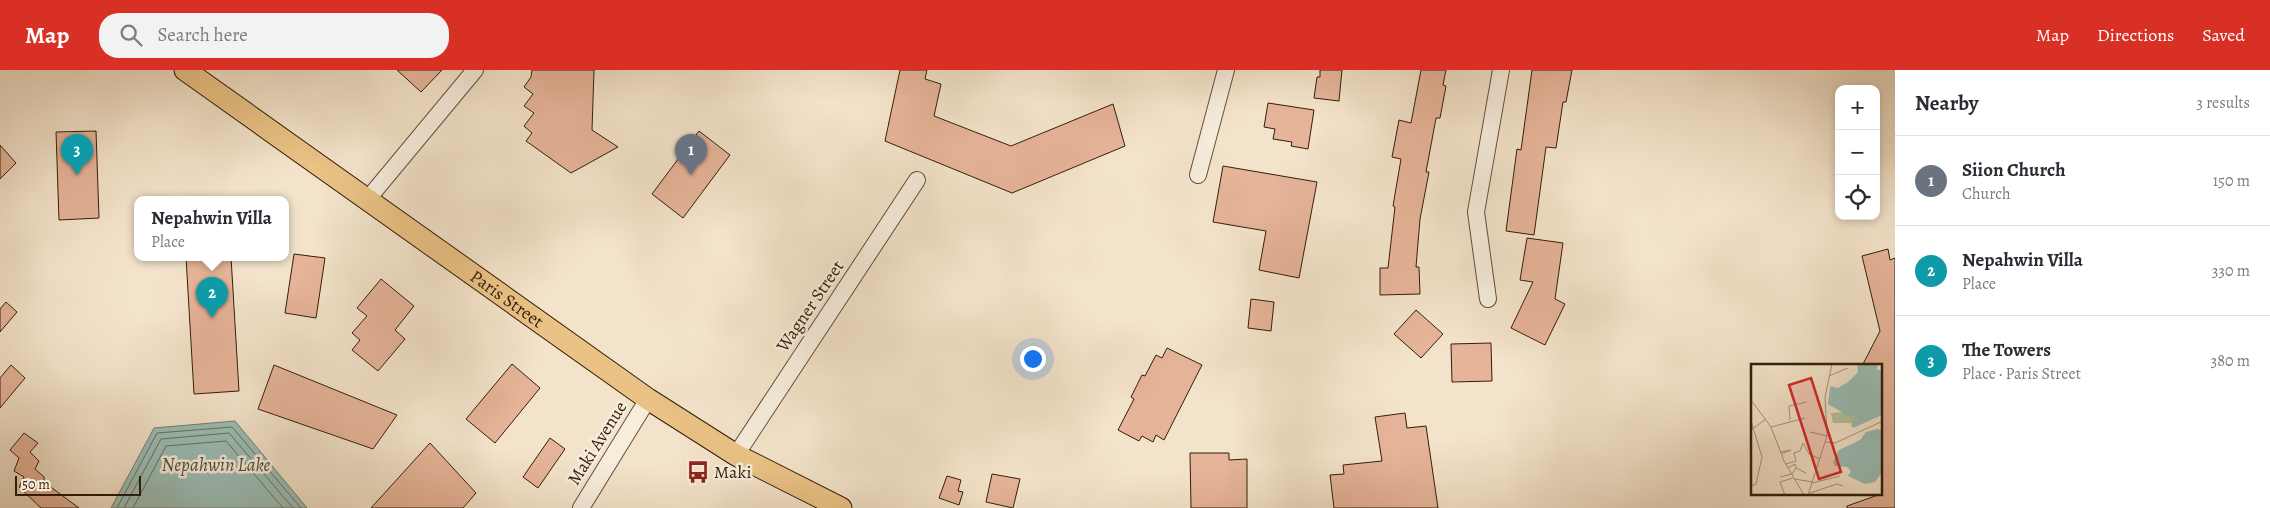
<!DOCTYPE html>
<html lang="en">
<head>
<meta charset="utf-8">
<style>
  body { margin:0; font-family:Alegreya,serif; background:#f2f2f3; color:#2b2b33 }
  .controls { position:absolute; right:15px; top:15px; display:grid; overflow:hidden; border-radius:10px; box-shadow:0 2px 8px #0003 }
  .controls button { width:45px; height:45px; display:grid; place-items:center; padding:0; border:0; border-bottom:1px solid #e1e1e2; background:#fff; color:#2b2b33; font:25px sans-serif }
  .scale { position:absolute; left:15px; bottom:12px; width:126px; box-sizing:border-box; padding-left:5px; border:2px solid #331e09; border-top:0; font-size:14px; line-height:18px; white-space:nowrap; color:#331e09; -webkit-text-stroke:4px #f7eddd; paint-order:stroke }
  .you { position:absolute; left:1032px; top:288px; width:18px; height:18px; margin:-12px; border:4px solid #fff; border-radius:50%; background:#1a73e8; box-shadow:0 0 0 8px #1a73e833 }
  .badge { display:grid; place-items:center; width:32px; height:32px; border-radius:50%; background:#d93025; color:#fff; font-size:16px; font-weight:700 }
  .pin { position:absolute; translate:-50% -41px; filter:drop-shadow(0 1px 2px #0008) }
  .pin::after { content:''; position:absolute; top:26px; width:18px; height:15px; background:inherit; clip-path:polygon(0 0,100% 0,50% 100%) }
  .popup { position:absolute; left:134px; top:126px; width:155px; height:65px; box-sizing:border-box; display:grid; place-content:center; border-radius:10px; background:#fff; filter:drop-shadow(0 1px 4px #0005); font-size:16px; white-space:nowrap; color:#7c7c81 }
  .popup b { font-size:19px; color:#2b2b33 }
  .popup::after { content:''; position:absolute; left:50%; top:100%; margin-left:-10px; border:10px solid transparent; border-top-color:#fff }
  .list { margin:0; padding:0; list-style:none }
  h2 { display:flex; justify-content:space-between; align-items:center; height:65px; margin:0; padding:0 20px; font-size:21px }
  h2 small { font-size:16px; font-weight:400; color:#7c7c81 }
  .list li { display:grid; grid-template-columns:32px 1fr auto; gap:15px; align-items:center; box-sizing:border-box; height:90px; padding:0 20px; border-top:1px solid #e1e1e2 }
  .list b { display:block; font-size:19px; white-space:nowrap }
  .list p { margin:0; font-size:16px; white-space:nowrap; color:#7c7c81 }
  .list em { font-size:16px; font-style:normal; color:#7c7c81 }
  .icon { flex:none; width:28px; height:28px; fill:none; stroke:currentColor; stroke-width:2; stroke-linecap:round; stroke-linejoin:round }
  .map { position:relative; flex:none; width:1895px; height:438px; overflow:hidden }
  header { display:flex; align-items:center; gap:30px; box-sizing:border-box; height:70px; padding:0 25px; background:#d93025; color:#fff }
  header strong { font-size:24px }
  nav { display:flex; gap:28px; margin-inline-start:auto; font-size:18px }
  .search { width:350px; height:45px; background:#f2f2f3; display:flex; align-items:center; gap:12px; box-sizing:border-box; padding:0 18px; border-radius:20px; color:#7c7c81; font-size:19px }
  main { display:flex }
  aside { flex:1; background:#fff }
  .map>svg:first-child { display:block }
  .water { fill:#9bbeb7; stroke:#717e71 }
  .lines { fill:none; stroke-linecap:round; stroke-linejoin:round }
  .shore { stroke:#676e60; stroke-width:1 }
  .building { fill:#e6b499; stroke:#331e09 }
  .minor-casing { stroke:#634f39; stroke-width:18 }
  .major-casing { stroke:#331e09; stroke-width:23 }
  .minor { stroke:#f7eddd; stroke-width:16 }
  .major { stroke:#eac285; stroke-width:21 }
  .labels { text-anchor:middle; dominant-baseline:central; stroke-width:5; stroke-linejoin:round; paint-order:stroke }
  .street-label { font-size:18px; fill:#331e09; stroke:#f7eddd }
  .poi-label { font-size:18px; fill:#331e09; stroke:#f7eddd; text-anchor:start }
  .water-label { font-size:19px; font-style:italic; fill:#524e3d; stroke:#f7eddd }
  .inset-road { fill:none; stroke:#a6947d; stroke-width:1 }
  .view { fill:#d62828; fill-opacity:0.15; stroke:#d62828; stroke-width:2.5 }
  .inset-edge { fill:none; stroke:#331e09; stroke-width:2.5 }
</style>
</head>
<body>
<header>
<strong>Map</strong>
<div class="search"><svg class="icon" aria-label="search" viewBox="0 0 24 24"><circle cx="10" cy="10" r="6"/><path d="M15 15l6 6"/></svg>Search here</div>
<nav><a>Map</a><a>Directions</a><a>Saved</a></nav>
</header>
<main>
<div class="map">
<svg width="1895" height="438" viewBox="0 0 1895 438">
  <rect width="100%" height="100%" fill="#f3e3ca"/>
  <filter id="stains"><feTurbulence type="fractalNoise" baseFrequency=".004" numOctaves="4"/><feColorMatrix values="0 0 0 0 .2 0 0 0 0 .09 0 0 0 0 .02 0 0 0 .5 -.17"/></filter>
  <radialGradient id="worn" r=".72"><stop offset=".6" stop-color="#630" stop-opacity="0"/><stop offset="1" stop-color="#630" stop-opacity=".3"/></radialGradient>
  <polygon class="water" points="235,351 307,438 111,438 154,358"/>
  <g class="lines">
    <g class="shore">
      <polyline points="117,438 157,363 232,357 301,438"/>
      <polyline points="124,438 161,369 229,363 293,438"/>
      <polyline points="133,438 166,376 226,371 283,438"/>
    </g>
  </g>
  <g class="building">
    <polygon points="397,0 442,0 421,22"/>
    <polygon points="532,0 594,0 592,60 618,77 571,103 526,71 532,63 524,56 534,43 524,36 533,24 524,17 531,7"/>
    <polygon points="900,0 927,0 925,9 941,14 934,46 1011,76 1113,34 1125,76 1012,123 885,71"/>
    <polygon points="1320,0 1342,0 1339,31 1314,28 1317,7 1320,7"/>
    <polygon points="1421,0 1446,0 1443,15 1446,16 1440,48 1436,48 1426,102 1429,102 1420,149 1416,197 1419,197 1420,224 1380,225 1380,198 1388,198 1395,137 1393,136 1401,89 1392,87 1399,50 1411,53"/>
    <polygon points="1532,0 1572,0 1566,32 1563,32 1556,78 1546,77 1534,165 1506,161 1517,79 1521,80"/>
    <polygon points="1268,33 1314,40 1308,79 1291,76 1292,72 1273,69 1275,59 1264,57"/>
    <polygon points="96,61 99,148 59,150 56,62"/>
    <polygon points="699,61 730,85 683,148 652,124"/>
    <polygon points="0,75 16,93 0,109"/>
    <polygon points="1223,96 1317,112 1299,208 1259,200 1266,161 1213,152"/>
    <polygon points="1527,168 1563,173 1555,229 1565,234 1545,275 1511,258 1533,212 1520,210"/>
    <polygon points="1888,179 1890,190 1895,188 1895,438 1847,438 1847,436 1881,424 1881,296 1862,296 1880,261 1862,186"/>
    <polygon points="294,184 325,188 316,248 285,243"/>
    <polygon points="186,187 231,187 239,321 194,324"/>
    <polygon points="381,209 414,236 395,260 405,269 378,301 352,280 360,270 352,263 367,246 357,238"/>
    <polygon points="1251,229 1274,232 1271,261 1248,258"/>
    <polygon points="6,232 17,242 0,262 0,239"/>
    <polygon points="1416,240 1443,264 1421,288 1394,264"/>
    <polygon points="1491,273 1492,311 1452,312 1451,274"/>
    <polygon points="1167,278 1202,295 1164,370 1156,365 1153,372 1142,366 1139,371 1118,360 1134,329 1131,327 1142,305 1145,306 1156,285 1162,288"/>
    <polygon points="512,294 540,318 495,373 466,349"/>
    <polygon points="11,295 25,308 0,338 0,308"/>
    <polygon points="274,295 397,345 373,379 258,339"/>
    <polygon points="1405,343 1407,358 1426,356 1438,438 1334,438 1330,405 1344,404 1343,395 1382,391 1375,347"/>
    <polygon points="24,363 38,373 30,382 39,391 35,399 44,407 44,412 79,438 41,438 19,417 24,407 14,401 19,388 10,380"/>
    <polygon points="550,368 565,379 538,418 523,407"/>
    <polygon points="430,373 476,423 463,438 371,438"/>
    <polygon points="1190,383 1229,383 1229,390 1247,389 1247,438 1191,438"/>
    <polygon points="992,404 1020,409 1013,438 986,432"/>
    <polygon points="947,406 961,410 958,421 963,422 959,435 939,428"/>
  </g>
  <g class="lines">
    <defs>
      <g id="minor">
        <polyline points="1198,105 1226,0"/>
        <polyline points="367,130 475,0"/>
        <polyline points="1488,229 1476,142 1501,0"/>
        <polyline points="736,385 917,110"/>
        <polyline points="581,438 648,329"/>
      </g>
      <g id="major">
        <path id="s1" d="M185,0L648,329L736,385L841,438"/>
      </g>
    </defs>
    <use href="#minor" class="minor-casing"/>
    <use href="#major" class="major-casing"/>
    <use href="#minor" class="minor"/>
    <use href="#major" class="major"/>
  </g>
  <defs>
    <symbol id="bus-bare" viewBox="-9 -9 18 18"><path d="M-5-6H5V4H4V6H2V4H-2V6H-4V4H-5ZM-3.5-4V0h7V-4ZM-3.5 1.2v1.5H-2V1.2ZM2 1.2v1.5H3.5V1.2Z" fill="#8f2418" stroke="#f7eddd" stroke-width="2.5" paint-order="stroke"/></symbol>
  </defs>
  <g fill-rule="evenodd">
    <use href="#bus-bare" x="682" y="386" width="32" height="32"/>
  </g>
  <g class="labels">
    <g class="street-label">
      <text stroke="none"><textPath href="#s1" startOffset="395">Paris Street</textPath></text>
      <text transform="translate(810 236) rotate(-56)">Wagner Street</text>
      <text transform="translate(597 373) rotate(-58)">Maki Avenue</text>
    </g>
    <g class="poi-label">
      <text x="714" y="402">Maki</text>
    </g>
    <g class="water-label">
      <text x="216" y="395">Nepahwin Lake</text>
    </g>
  </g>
  <g transform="translate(1751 294)">
    <rect width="131" height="131" fill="#f3e3ca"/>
    <path d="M96,48L104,51L101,59H82L80,49Z" fill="#b7c49a"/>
    <path d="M106,0H127L126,5L131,7V51L102,64L100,61L104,51L99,53L77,40L79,22L87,24L97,18L107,8ZM126,65L131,66V108L124,118L114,120L97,112L100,107L96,103L84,102L82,98L88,86L109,76L115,68Z" fill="#9bbeb7"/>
    <path class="inset-road" d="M78,12L97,4M0,36L20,63L33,97L53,131M39,56L38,42L56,38M0,57L11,93L5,120L0,122M20,63L54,54M0,66L15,55M59,68L76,72M74,78L84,79L132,57M29,88L40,86L30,90M35,100L45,97L43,89L49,87L52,79L58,90L69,95M37,104L44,100L45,104L55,109M29,113L41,110L45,104M43,115L62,118M61,119L89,112M59,129L86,120L92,122M34,131L29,118L42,114M57,131L76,72L74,33L81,0"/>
    <path class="view" d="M60,14L90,108L68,115L38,21Z"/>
    <rect width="131" height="131" class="inset-edge"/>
  </g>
  <rect width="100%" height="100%" filter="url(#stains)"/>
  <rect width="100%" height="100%" fill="url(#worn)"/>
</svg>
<div class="controls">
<button>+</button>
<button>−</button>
<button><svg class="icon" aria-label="locate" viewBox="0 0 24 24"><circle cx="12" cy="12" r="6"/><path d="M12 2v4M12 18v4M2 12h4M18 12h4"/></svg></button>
</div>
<div class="scale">50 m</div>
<div class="you"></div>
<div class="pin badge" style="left:691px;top:105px;background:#6b7280">1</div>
<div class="pin badge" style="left:212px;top:248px;background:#0f9aa8">2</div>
<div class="popup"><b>Nepahwin Villa</b>Place</div>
<div class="pin badge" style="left:77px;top:105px;background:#0f9aa8">3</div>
</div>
<aside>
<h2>Nearby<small>3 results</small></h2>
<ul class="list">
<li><span class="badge" style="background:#6b7280">1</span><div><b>Siion Church</b><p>Church</p></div><em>150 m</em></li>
<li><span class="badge" style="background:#0f9aa8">2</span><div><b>Nepahwin Villa</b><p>Place</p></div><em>330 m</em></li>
<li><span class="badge" style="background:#0f9aa8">3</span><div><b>The Towers</b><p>Place · Paris Street</p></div><em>380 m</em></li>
</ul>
</aside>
</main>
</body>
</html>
